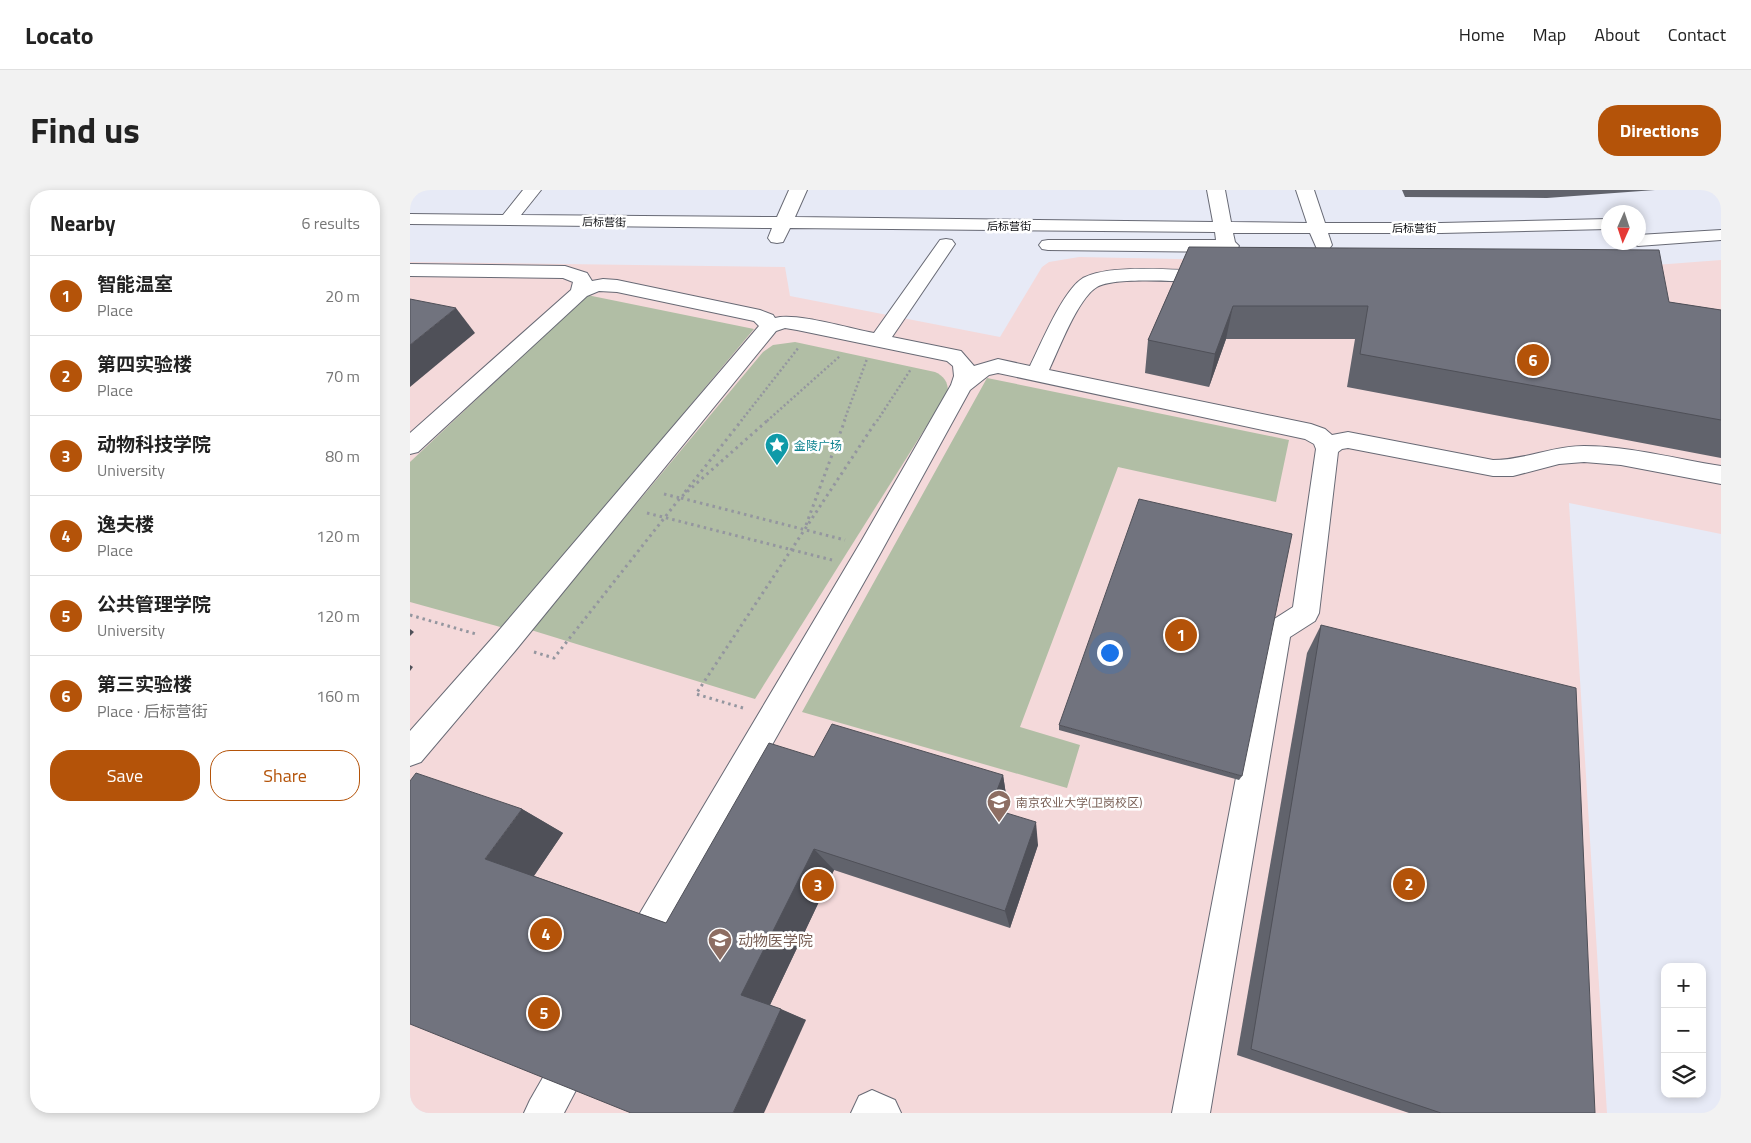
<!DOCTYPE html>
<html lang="en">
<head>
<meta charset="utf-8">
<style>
  body { margin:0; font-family:"Titillium Web","Noto Sans SC",sans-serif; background:#f2f2f2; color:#222 }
  .controls { position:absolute; right:15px; bottom:15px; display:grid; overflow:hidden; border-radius:10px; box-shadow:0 2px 8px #0003 }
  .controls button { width:45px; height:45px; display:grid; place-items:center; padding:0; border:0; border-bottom:1px solid #e0e0e0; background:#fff; color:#222; font:25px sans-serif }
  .compass { position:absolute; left:1191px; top:15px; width:45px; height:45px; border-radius:50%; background:#fff; box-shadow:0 2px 8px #0003; rotate:183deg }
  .you { position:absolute; left:699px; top:462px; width:18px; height:18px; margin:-12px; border:4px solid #fff; border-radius:50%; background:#1a73e8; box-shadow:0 0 0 8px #1a73e833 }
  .badge { display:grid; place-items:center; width:32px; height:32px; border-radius:50%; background:#b45309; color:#fff; font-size:16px; font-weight:700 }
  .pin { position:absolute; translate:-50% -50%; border:2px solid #fff; box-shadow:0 1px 5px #0006 }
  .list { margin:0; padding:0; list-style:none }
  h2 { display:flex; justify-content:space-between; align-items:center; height:65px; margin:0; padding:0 20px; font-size:21px }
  h2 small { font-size:16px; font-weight:400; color:#767676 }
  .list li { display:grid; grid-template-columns:32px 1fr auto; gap:15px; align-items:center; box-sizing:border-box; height:80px; padding:0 20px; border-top:1px solid #e0e0e0 }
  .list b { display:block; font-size:19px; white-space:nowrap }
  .list p { margin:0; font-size:16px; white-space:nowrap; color:#767676 }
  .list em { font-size:16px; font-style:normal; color:#767676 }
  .actions { display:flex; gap:10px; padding:15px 20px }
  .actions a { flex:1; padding:11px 0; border:1px solid #b45309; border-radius:20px; text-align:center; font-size:18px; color:#b45309 }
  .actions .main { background:#b45309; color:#fff }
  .icon { flex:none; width:28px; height:28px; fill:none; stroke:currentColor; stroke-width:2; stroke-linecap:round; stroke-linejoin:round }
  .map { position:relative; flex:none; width:1311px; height:923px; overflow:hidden; border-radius:20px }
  header { display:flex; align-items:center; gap:30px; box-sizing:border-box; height:70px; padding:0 25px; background:#fff; border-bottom:1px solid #e0e0e0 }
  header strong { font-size:24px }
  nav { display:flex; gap:28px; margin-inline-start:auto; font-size:18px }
  .intro { display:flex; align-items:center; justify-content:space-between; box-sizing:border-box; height:120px; padding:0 30px }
  h1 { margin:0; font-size:35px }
  .button { padding:12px 22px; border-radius:20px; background:#b45309; color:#fff; font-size:18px; font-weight:700 }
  main { display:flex; gap:30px; padding:0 30px }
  aside { flex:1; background:#fff; border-radius:20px; box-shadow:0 2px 8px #0003 }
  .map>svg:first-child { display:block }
  .education { fill:#f4d9da }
  .green { fill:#b1bea5 }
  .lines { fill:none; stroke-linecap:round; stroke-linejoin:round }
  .minor-casing { stroke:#686a75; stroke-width:2 }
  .path-far1 { stroke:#94969f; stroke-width:2.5; stroke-dasharray:2 2.5; stroke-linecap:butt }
  .path { stroke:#94969f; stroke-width:3; stroke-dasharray:2.5 4; stroke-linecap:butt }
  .minor { fill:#fff; fill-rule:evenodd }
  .wall { fill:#61636c }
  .shaded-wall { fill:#4f5058 }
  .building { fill:#71737e; stroke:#4f5058 }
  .labels { text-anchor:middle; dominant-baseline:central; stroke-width:5; stroke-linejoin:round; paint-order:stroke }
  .far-street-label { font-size:11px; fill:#0c0d11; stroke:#fff }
  .culture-label { font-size:12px; fill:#0d838f; stroke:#fff; text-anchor:start }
  .education-label { font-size:12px; fill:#785e54; stroke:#fff; text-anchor:start }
  .near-education-label { font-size:15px; fill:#785e54; stroke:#fff; text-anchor:start }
</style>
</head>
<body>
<header>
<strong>Locato</strong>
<nav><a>Home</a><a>Map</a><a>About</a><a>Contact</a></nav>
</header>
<div class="intro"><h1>Find us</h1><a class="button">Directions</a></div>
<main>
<aside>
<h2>Nearby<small>6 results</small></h2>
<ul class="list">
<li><span class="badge">1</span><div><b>智能温室</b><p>Place</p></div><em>20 m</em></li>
<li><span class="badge">2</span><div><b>第四实验楼</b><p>Place</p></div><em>70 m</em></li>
<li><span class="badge">3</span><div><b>动物科技学院</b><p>University</p></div><em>80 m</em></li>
<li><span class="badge">4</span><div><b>逸夫楼</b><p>Place</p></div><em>120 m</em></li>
<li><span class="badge">5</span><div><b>公共管理学院</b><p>University</p></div><em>120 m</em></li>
<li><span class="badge">6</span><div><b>第三实验楼</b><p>Place · 后标营街</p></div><em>160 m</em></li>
</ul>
<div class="actions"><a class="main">Save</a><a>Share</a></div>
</aside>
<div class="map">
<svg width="1311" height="923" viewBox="0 0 1311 923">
  <rect width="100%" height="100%" fill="#e7eaf6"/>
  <polygon class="education" points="669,67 1206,78 1311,70 1311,344 1159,313 1197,923 0,923 0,72 375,77 380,106 590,147 632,77 639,72"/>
  <g class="green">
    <polygon points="177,105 344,139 94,438 0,412 0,272"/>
    <path d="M385,152L525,182C534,186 538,192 538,202L345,509L121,440L353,162L363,155Z"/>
    <polygon points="577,188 879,250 866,312 708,277 610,537 670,555 657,598 392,522"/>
  </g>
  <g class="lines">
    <defs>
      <g id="minor">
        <polygon points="113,0 131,0 111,25 367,27 379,0 397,0 385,27 803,32 797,0 815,0 821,32 897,33 886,0 904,0 915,33 1031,33 1198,29 1198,39 1031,43 918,43 922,55 919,59 913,60 907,59 900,43 823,43 825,52 829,56 826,60 820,62 638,60 632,59 629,55 632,51 638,50 806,50 805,42 380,38 373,52 367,53 361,52 358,48 362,38 0,34 0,24 93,25"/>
        <polygon points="1311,40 1311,50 1228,56 1220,52 1228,52 1228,45"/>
        <path d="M536,49L542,50L545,54L482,147L551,161L564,176L588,169L620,176C631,154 653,100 673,88C701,73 770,81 802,81L809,83L812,87L809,91L802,93C778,92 705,86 687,97C668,108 649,159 639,180L901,234L915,239L922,245L938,242L1083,270C1115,270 1142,256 1174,256C1220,256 1266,269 1311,276V294L1211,275L1174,272L1149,274L1103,286H1083L938,258L932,259L928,262L909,423L905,431L880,447L800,923H762L854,441L858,433L883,417L906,259L904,254L895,249L588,183L579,185L560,200L470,364L238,774L226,779L214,774L209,762L214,750L452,350L541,195L544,186L543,176L537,171L387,140L375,138L366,141L105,461L11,572L0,576V541L85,445L349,136L344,131L207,102L189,101L177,106L8,262L0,264V243L161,100L163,92L153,88L0,86V74L155,76L177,83L182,91L193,89L207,90L350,120L363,125L365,128C386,122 441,139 464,143L530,50Z"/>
        <polygon points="168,844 181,849 186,862 154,923 114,923 120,910 155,849"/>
        <polygon points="462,900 485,910 491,923 441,923 449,906"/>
      </g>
    </defs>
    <use href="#minor" class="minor-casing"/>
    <g class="path-far1">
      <polyline points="331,231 389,157"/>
      <polyline points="357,231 430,166"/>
      <polyline points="434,231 457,169"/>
      <polyline points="467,231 501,179"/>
    </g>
    <g class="path">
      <polyline points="275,302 332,230"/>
      <polyline points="254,304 270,308"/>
      <polyline points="271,308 435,350"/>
      <polyline points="237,323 422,370"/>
      <polyline points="396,335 435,230"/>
      <polyline points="0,425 66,444"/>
      <polyline points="124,462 144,468 270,308 358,230"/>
      <polyline points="333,518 286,504 467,230"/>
    </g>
    <use href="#minor" class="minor"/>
  </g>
  <g class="wall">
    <polygon points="992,0 1245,0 1137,8 995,7"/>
    <polygon points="779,57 1259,112 1311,120 1311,268 937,197 945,149 816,149 799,197 735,183 738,150"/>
    <polygon points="911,435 1185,923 999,923 827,865 897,463"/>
    <polygon points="649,535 832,586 829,590 649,540"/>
    <polygon points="404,567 593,585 597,611 593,622 628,655 600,738 424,680 360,815 396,830 0,834 112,619 153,643 124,686 256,733"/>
  </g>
  <g class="shaded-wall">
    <polygon points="823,116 816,149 799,197 805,164"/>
    <polygon points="46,118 65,143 0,197 0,155"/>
    <polygon points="0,439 4,442 0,446"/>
    <polygon points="0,475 3,477 0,481"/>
    <polygon points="593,585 597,611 585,642 580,618"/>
    <polygon points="112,619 153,643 121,690 75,669"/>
    <polygon points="626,632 628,655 600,738 595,721"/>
    <polygon points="404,659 424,680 359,817 331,805"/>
    <polygon points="371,819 396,830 354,923 323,923"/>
  </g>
  <g class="building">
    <polygon points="779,57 1249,60 1259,112 1311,120 1311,230 950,164 958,116 823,116 805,164 738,150"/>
    <polygon points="0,109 46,118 0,155"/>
    <polygon points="729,309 882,344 832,586 649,535"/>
    <polygon points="911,435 1166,498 1185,923 1031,923 841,859"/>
    <polygon points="422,534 593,585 580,618 626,632 595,721 404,659 331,805 371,819 323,923 221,923 0,834 0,591 6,583 112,619 75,669 256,733 359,553 404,567"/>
  </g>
  <defs>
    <symbol id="sight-pin" viewBox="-11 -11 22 30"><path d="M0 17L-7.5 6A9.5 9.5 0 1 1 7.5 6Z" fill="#0f9aa8" stroke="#fff"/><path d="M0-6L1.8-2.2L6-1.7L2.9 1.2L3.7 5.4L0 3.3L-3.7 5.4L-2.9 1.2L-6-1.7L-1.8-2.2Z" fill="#fff"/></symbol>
    <symbol id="university-pin" viewBox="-11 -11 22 30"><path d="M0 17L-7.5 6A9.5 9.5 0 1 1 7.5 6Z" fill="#8d6e63" stroke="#fff"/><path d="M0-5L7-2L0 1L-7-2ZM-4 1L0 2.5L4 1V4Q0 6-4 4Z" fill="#fff"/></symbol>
  </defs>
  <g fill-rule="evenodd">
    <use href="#sight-pin" x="353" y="241" width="28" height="38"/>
    <use href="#university-pin" x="575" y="598" width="28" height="38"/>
    <use href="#university-pin" x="296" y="736" width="28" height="38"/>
  </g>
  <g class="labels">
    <g class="far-street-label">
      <text transform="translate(194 32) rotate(1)">后标营街</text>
      <text x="599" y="36">后标营街</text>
      <text x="1004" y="38">后标营街</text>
    </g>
    <g class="culture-label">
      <text x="384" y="255">金陵广场</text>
    </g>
    <g class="education-label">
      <text x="606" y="612">南京农业大学(卫岗校区)</text>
    </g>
    <g class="near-education-label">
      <text x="328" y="750">动物医学院</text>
    </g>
  </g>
</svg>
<div class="controls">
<button>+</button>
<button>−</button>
<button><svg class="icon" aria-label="layers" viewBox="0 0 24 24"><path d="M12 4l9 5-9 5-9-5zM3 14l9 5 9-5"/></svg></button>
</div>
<svg class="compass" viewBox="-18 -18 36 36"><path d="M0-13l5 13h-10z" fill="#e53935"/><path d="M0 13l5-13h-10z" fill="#767676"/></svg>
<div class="you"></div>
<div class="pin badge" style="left:771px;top:445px">1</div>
<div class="pin badge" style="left:999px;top:694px">2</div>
<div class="pin badge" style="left:408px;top:695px">3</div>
<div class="pin badge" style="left:136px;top:744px">4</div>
<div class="pin badge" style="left:134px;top:823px">5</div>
<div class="pin badge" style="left:1123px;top:170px">6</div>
</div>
</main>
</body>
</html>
